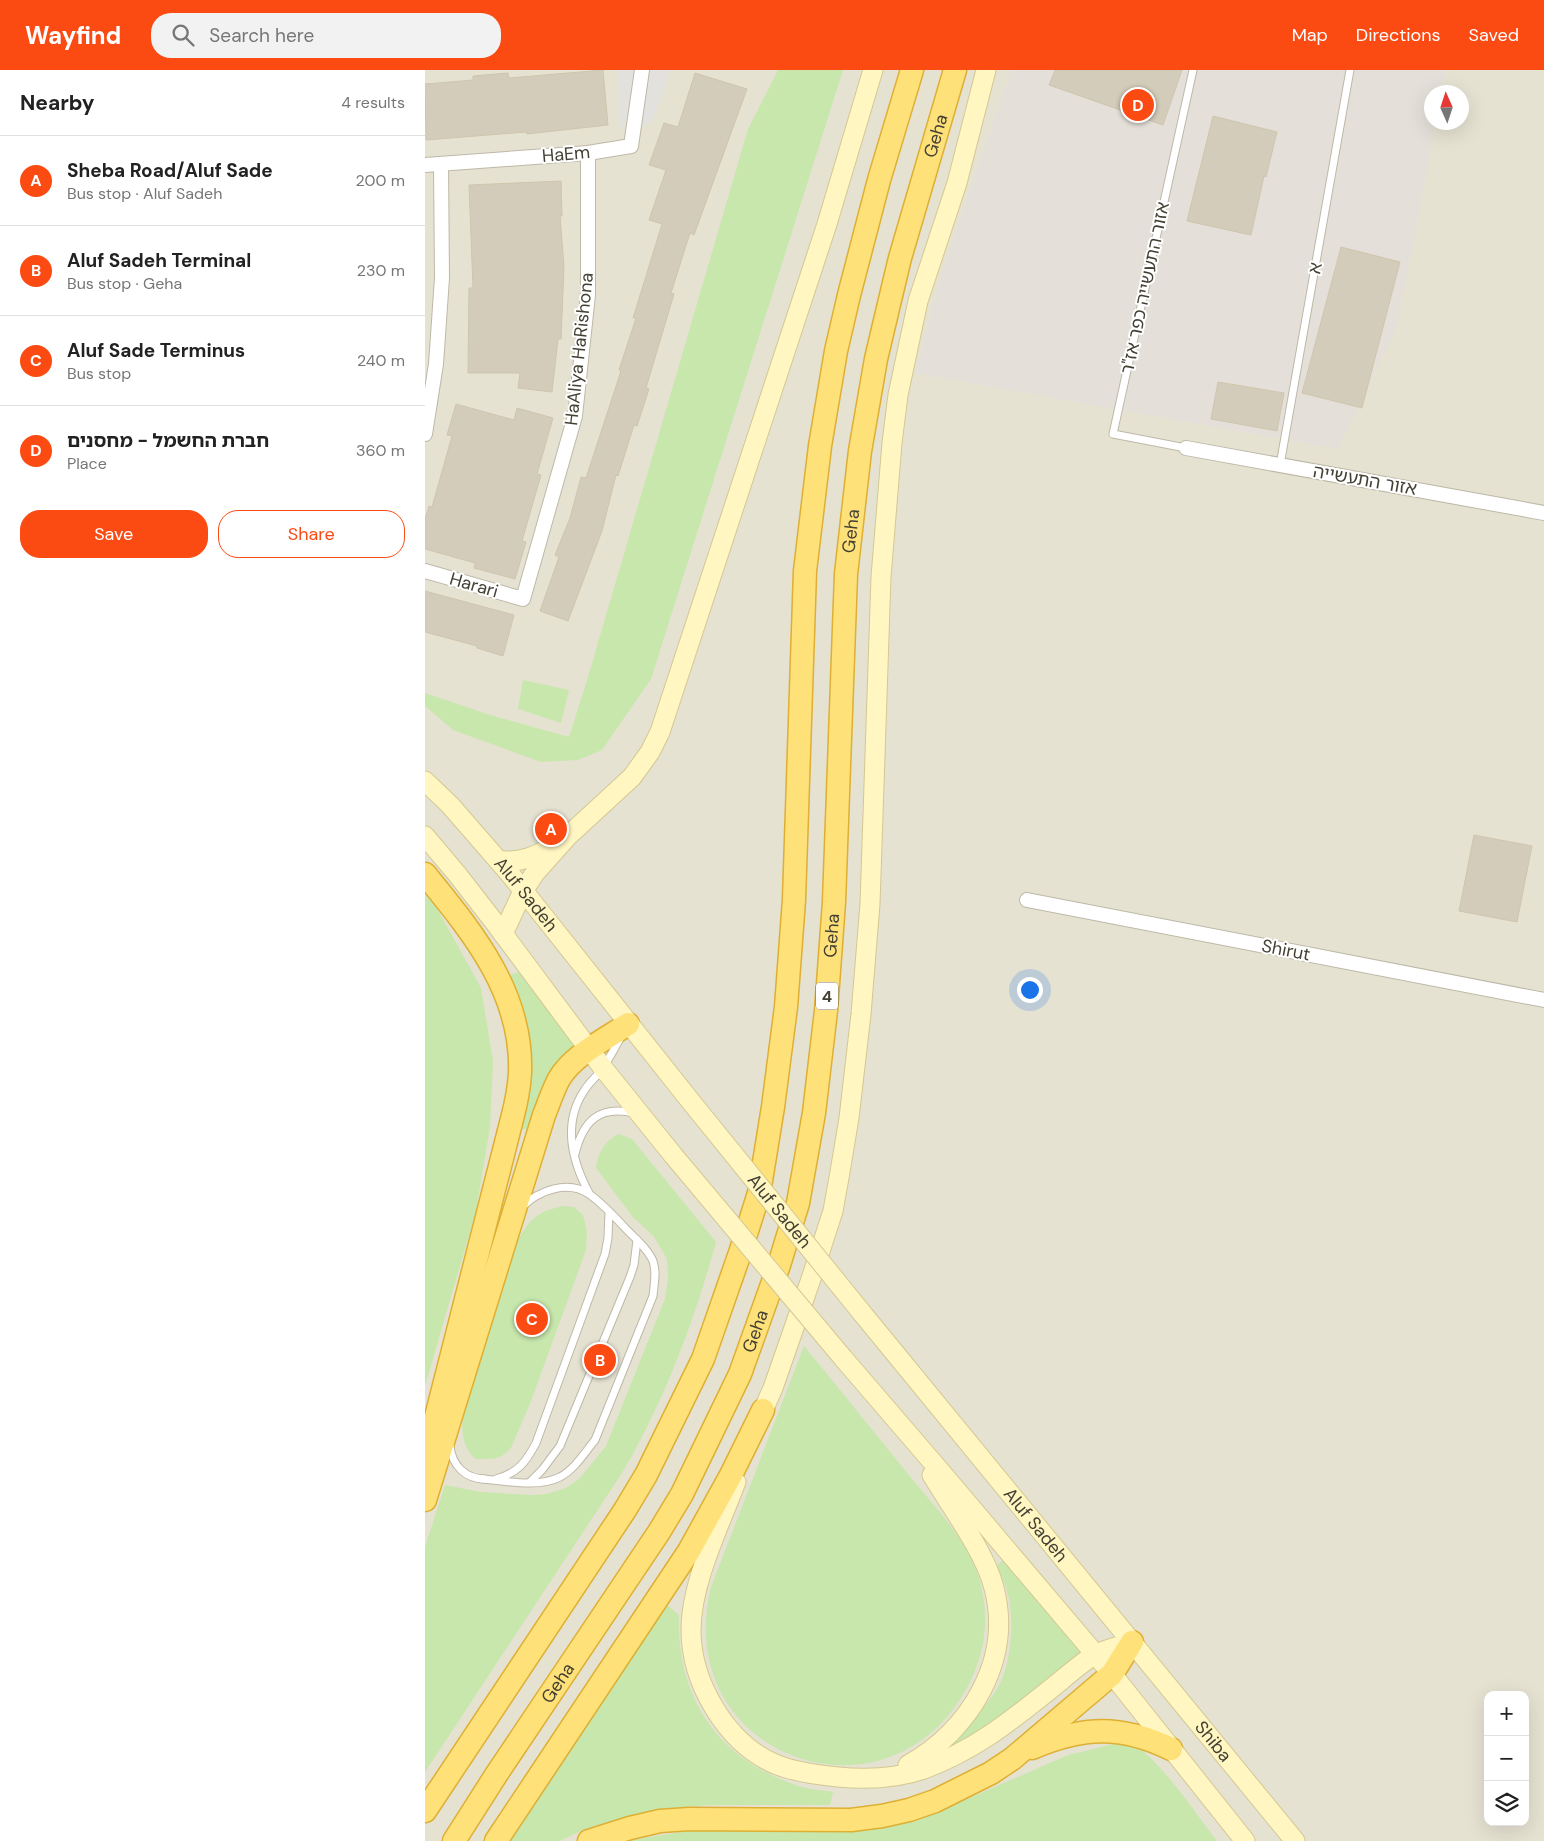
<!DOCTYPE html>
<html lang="en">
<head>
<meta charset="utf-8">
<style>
  body { margin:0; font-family:"DM Sans","Noto Sans Hebrew",sans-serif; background:#f2f2f2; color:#222 }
  .controls { position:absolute; right:15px; bottom:15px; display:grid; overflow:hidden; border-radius:10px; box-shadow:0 5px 20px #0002 }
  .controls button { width:45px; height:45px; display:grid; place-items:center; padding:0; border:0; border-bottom:1px solid #e0e0e0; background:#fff; color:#222; font:25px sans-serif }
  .compass { position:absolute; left:999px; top:15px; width:45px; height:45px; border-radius:50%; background:#fff; box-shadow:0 5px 20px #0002; rotate:357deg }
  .you { position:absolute; left:604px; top:919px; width:18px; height:18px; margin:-12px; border:4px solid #fff; border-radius:50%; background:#1a73e8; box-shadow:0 0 0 8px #1a73e833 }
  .badge { display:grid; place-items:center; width:32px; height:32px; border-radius:50%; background:#fb4a12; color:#fff; font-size:16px; font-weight:700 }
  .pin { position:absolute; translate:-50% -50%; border:2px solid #fff; box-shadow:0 1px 5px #0006 }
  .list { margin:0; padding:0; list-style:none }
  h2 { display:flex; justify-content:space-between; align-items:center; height:65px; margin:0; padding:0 20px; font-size:21px }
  h2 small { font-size:16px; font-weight:400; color:#767676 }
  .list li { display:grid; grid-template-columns:32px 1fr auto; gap:15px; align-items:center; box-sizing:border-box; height:90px; padding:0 20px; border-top:1px solid #e0e0e0 }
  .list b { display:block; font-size:19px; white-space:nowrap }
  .list p { margin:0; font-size:16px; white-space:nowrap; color:#767676 }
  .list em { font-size:16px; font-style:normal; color:#767676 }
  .actions { display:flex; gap:10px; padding:15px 20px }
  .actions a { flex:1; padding:11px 0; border:1px solid #fb4a12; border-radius:20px; text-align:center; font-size:18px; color:#fb4a12 }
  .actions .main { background:#fb4a12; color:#fff }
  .icon { flex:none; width:28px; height:28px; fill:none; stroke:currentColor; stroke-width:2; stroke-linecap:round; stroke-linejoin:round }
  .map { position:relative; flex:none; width:1119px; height:1771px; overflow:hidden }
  header { display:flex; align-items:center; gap:30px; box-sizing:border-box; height:70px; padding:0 25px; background:#fb4a12; color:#fff }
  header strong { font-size:24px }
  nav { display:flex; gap:28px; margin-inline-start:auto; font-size:18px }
  .search { width:350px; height:45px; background:#f2f2f2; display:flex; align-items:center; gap:12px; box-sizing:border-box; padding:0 18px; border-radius:20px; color:#767676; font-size:19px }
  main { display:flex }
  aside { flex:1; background:#fff }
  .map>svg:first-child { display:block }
  .residential { fill:#e6e2d2; fill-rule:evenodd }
  .industrial { fill:#e4e0d9 }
  .green { fill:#c7e7ac }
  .parking { fill:#e3e1dd }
  .building { fill:#d4ccba; stroke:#cfc5ad }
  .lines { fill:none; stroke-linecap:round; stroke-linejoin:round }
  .service-casing { stroke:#beb8a7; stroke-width:9 }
  .minor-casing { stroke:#beb8a7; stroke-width:16 }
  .secondary-casing { stroke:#d3c893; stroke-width:21 }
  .trunk-casing { stroke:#deaf32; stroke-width:25 }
  .service { stroke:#fff; stroke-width:7 }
  .minor { stroke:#fff; stroke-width:14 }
  .secondary { stroke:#fff6c2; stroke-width:19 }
  .trunk { stroke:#ffe17a; stroke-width:22 }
  .secondary-bridge-casing { stroke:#d3c893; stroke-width:21; stroke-linecap:butt }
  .secondary-bridge { stroke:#fff6c2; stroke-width:19 }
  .labels { text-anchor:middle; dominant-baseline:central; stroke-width:4; stroke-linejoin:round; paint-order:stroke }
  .shield { fill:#fff; stroke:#7c7971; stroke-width:1 }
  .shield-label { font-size:16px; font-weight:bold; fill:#444034 }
  .street-label { font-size:18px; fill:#444034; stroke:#fff }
</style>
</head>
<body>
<header>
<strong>Wayfind</strong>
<div class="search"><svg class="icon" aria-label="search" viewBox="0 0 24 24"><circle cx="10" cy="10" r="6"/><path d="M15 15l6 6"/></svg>Search here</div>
<nav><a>Map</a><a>Directions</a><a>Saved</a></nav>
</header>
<main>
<aside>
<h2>Nearby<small>4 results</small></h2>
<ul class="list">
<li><span class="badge">A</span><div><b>Sheba Road/Aluf Sade</b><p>Bus stop · Aluf Sadeh</p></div><em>200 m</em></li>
<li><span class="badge">B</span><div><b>Aluf Sadeh Terminal</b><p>Bus stop · Geha</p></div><em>230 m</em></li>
<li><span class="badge">C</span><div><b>Aluf Sade Terminus</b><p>Bus stop</p></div><em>240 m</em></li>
<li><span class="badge">D</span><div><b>חברת החשמל - מחסנים</b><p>Place</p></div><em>360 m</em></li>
</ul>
<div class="actions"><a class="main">Save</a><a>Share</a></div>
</aside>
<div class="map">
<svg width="1119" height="1771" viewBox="0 0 1119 1771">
  <rect width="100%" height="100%" fill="#f2efe4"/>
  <path class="residential" d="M0,0H1119V1771H0ZM1006,22H1036V52H1006ZM1063,1625H1100V1752H1063Z"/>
  <polygon class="industrial" points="586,0 1021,0 1016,22 1006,22 1006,52 1011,53 972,257 913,379 490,303 519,196"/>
  <g class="green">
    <polygon points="353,0 418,0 226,609 177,680 153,690 116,692 28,660 0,636 0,623 65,645 144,667 163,607 323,59"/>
    <polygon points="98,610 144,620 136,653 93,639"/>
    <polygon points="0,823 9,833 56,918 68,991 65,1057 51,1141 0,1316"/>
    <polygon points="94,902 150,976 106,1061 93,1057 80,906"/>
    <path d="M193,1064L207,1069L291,1172C269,1252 239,1332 197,1403L0,1702V1477L20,1415L56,1422L105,1425L122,1424L141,1418L155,1408L181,1376L240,1229L243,1208L242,1189L229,1167L207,1146L171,1098C174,1082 178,1073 193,1064Z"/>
    <path d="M138,1136L149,1137L158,1145L162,1162L161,1180L106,1331L86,1378L77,1386L68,1389H50C38,1376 36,1363 38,1346L93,1170C104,1149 114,1141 138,1136Z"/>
    <path d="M379,1276C414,1318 448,1361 483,1404C509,1436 541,1468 554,1508C565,1545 561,1582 543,1616C462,1767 244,1685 286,1517Z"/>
    <path d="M578,1490L659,1586L566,1659L525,1682L520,1676C539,1658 558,1641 572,1619C587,1594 590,1548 582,1521C580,1512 575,1504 571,1496Z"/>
    <path d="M241,1534L254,1545C251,1628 294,1691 374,1716C385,1720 397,1720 408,1722L405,1735H284L233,1740L196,1748L160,1759L135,1771H82Z"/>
    <path d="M689,1674C695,1674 702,1674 708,1676C730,1682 776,1751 792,1771H201L286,1757L495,1746L535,1732L643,1685Z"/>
  </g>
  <polygon class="parking" points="193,0 246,0 226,54 195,57"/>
  <g class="building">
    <polygon points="178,0 183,55 102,64 101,62 1,70 0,14 48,10 48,6 83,3 84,8"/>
    <polygon points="630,0 757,0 738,55 624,15"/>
    <polygon points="270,3 322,19 269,165 265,163 246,223 249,224 221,318 224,319 212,356 209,355 193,406 191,405 177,461 143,551 115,541 134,487 130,485 145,448 156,407 161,408 196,301 194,300 211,248 208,248 237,154 224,150 241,100 224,95 239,53 253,57"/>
    <polygon points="788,46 852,62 841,107 839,106 826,165 762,151"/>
    <polygon points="136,111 137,146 135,146 139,196 136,269 133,269 127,322 93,318 95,303 43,303 44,218 48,218 44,115"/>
    <polygon points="916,177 975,192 937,338 877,323"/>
    <polygon points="793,312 859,323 852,361 786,349"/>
    <polygon points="31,334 89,350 92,338 128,348 112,404 116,405 97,471 101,472 90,509 49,498 50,493 0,479 0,449 4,436 7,437 27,366 22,365"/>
    <polygon points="0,521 89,545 78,586 52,578 52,576 0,562"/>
    <polygon points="1049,765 1107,776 1092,852 1034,841"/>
  </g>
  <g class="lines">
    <defs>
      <g id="service">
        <polyline points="761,378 688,364 768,0"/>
        <polyline points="855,395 925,0"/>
        <path d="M150,1084C158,1051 174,1035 209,1043"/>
        <path d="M164,1123C147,1091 137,1054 159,1021C164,1012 173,1006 178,997C185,988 190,977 196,967"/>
        <path d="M25,1376C27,1395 40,1409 60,1409"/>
        <path d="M57,1409C81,1411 113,1418 135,1407C150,1399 160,1382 170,1370L228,1226C229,1214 232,1203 228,1191C223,1179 210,1168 201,1159C190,1147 177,1133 164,1124C143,1110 114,1120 97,1137"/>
        <path d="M71,1409C93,1403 101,1392 111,1373L180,1184L183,1168L184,1142"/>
        <polyline points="105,1412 117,1400 135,1376 205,1207 209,1195 212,1170"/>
      </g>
      <g id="minor">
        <polyline points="0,95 163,83 206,76 217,0"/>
        <polyline points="0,364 11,294 17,208 16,94"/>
        <polyline points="761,378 1119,443"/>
        <polyline points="0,501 98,529 150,346 163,225 163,83"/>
        <polyline points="602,830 1119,930"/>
      </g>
      <g id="secondary">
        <path id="s1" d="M0,711L25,735L85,804L267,1033"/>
        <polyline points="0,766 32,804 70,853 178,998 248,1085"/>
        <path d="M73,790C95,794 111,786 130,775"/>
        <polyline points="78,864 98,821 110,803 143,766 207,707 225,682 235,662 402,154 448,0"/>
        <path id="s2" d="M437,1243L870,1771"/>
        <polyline points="418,1288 516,1402 687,1604 820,1771"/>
        <polyline points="332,1354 348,1318 387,1206 408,1141 415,1102 424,1048 436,944 445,834 456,507 467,373 473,325 493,231 532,113 561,0"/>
        <path d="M311,1412C294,1457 266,1513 266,1560C266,1612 301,1673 350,1694C369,1702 392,1705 413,1707C443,1710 470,1709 499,1699C549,1680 582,1654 623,1621C636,1611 658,1591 671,1584C682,1579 695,1576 707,1572"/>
        <path d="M483,1695C545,1660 588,1590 569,1518C560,1482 526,1437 507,1405"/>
      </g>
      <g id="trunk">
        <path d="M0,804C48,863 98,923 95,1003C94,1019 91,1034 87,1049L0,1390"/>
        <path d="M0,1430L119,1045C124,1033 128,1020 134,1009C148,985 181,969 203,954"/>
        <path d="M607,1678C658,1656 697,1655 746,1679"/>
        <polyline points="0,1741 200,1440 221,1405 278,1289 315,1183 334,1123 348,1037 361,937 369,830 380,501 395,376 411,281 424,225 454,110 487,0"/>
        <path id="s3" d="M29,1771L71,1705L234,1462L257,1424L315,1304L354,1195L373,1133L389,1043L401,941L409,832L421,504L435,381L451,289L464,234L475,188L530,0"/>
        <polyline points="71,1771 264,1481 306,1405 338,1340"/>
        <polyline points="164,1771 205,1758 235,1751 264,1749 426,1750 457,1746 484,1740 510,1731 566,1703 587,1689 687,1604 707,1572"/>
      </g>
    </defs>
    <use href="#service" class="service-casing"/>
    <use href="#minor" class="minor-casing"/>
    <use href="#secondary" class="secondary-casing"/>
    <use href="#trunk" class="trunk-casing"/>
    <use href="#service" class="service"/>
    <use href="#minor" class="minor"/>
    <use href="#secondary" class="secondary"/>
    <use href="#trunk" class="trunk"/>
    <defs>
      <g id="secondary-bridge">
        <path id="s4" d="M267,1033L437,1243"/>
        <polyline points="248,1085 418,1288"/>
      </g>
    </defs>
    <use href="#secondary-bridge" class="secondary-bridge-casing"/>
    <use href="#secondary-bridge" class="secondary-bridge"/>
  </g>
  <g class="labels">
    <rect class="shield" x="391" y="912.5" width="22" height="27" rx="4"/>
    <g class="shield-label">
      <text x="402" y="926">4</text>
    </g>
    <g class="street-label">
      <text stroke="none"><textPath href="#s3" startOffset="1809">Geha</textPath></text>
      <text transform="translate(141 84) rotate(-5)">HaEm</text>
      <text transform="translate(890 198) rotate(-80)">א</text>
      <text transform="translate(720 218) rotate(-78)">אזור התעשייה כפר אז"ר</text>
      <text transform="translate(154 279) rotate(-84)">HaAliya HaRishona</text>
      <text transform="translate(940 410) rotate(10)">אזור התעשייה</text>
      <text stroke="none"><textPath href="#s3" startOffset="1404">Geha</textPath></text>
      <text transform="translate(49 515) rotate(16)">Harari</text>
      <text stroke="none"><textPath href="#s1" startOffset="152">Aluf Sadeh</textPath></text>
      <text stroke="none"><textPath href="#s3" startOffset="999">Geha</textPath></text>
      <text transform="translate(861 880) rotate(11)">Shirut</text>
      <text stroke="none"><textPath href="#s4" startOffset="139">Aluf Sadeh</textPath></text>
      <text stroke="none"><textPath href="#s3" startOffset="594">Geha</textPath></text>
      <text stroke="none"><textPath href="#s2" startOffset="274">Aluf Sadeh</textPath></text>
      <text stroke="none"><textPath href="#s3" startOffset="189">Geha</textPath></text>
      <text stroke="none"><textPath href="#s2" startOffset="554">Shiba</textPath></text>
    </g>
  </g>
</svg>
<div class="controls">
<button>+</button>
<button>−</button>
<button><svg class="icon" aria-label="layers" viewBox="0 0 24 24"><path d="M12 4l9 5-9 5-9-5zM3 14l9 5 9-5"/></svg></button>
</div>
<svg class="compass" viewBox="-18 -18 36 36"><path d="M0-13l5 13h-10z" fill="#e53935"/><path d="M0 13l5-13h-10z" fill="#767676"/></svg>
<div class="you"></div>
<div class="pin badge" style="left:126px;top:759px">A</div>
<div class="pin badge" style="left:175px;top:1290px">B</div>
<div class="pin badge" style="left:107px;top:1249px">C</div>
<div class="pin badge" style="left:713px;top:35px">D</div>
</div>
</main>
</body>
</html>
